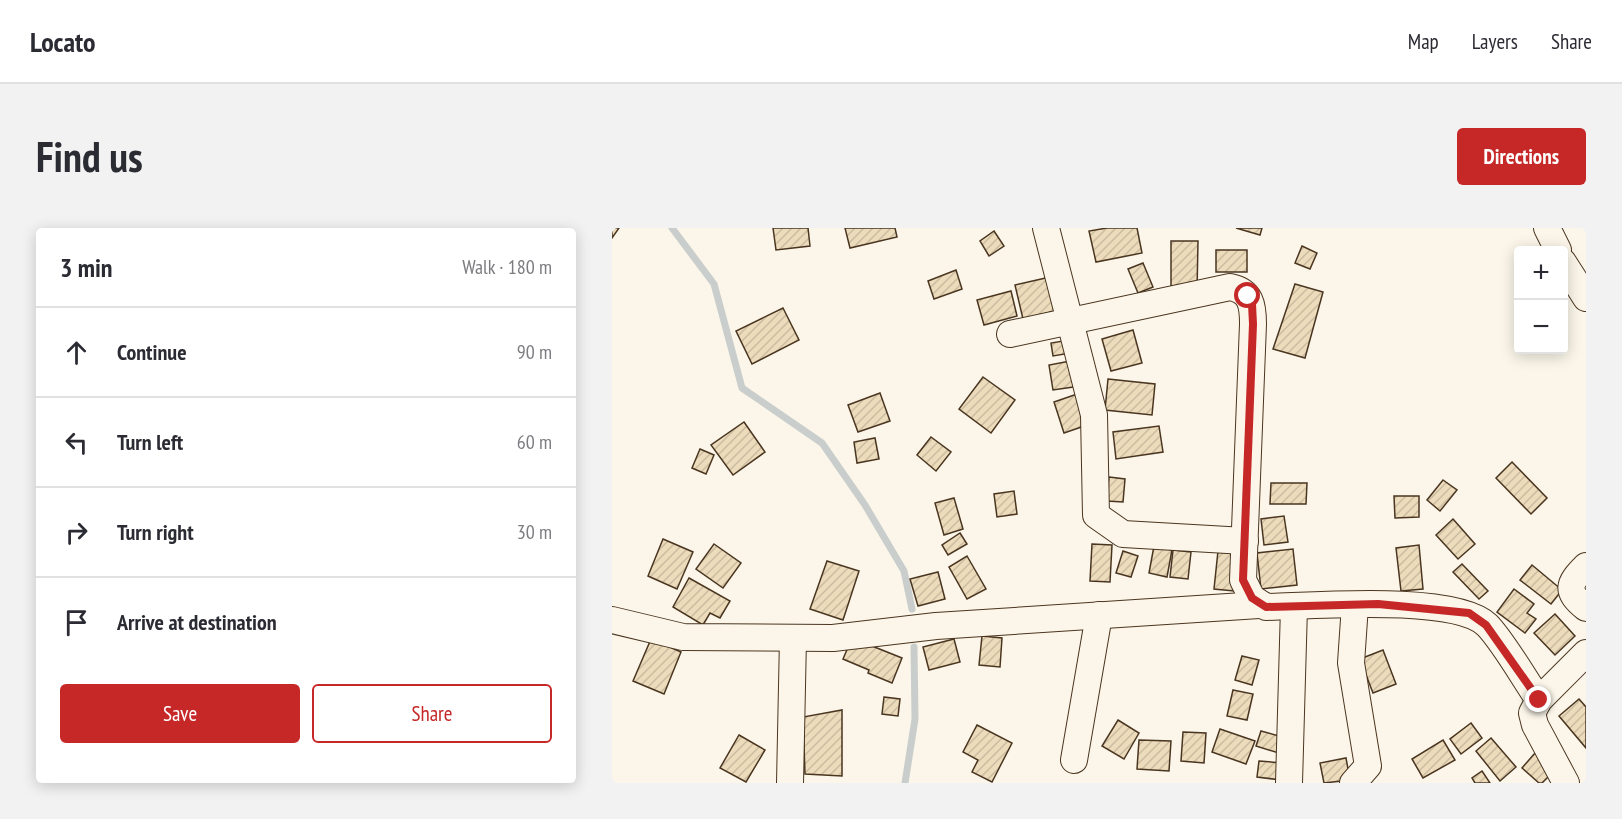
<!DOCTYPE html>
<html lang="en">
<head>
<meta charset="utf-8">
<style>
  body { margin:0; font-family:"PT Sans Narrow",sans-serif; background:#f2f2f3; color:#2b2b33 }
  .controls { position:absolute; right:18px; top:18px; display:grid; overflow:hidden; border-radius:6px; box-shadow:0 3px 15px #0003 }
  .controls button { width:54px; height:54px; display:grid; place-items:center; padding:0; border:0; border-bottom:2px solid #e1e1e2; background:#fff; color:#2b2b33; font:30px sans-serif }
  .stop { position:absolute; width:18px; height:18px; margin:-14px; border:4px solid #c62828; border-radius:50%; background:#fff }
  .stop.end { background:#c62828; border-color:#fff; box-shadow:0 2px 6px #0008 }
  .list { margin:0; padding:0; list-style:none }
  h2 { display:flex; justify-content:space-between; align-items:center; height:78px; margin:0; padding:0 24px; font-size:26px }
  h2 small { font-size:20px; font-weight:400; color:#7c7c81 }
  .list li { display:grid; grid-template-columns:39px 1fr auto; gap:18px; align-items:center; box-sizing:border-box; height:90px; padding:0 24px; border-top:2px solid #e1e1e2 }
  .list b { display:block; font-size:22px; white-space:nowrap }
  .list em { font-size:20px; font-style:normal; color:#7c7c81 }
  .actions { display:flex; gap:12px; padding:18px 24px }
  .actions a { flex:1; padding:14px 0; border:2px solid #c62828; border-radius:6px; text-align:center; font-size:21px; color:#c62828 }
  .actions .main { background:#c62828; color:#fff }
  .icon { flex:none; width:33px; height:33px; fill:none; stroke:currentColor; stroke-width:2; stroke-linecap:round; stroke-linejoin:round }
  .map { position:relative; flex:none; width:974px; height:555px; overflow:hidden; border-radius:6px }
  header { display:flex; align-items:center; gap:36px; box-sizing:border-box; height:84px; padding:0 30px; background:#fff; border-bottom:2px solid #e1e1e2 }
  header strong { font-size:28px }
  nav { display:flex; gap:33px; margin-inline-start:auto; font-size:21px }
  .intro { display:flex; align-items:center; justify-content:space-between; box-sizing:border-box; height:144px; padding:0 36px }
  h1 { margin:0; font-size:42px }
  .button { padding:15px 27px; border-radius:6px; background:#c62828; color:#fff; font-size:21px; font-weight:700 }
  main { display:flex; gap:36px; padding:0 36px }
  aside { flex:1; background:#fff; border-radius:6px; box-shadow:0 3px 15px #0003 }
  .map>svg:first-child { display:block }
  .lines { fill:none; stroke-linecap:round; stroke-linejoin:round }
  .stream { stroke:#c9cecd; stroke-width:7 }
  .building { fill:url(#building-hatch); stroke:#4a3520; stroke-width:1.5 }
  .minor-casing { stroke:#4a3520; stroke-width:28 }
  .minor { stroke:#fbf6e9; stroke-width:26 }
  .route { stroke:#c62828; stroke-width:8 }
</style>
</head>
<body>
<header>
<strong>Locato</strong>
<nav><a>Map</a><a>Layers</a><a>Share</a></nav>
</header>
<div class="intro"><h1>Find us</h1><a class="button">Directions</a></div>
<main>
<aside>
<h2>3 min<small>Walk · 180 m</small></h2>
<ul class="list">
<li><svg class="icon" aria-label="ahead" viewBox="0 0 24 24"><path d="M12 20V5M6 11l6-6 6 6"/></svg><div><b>Continue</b></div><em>90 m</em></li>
<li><svg class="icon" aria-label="left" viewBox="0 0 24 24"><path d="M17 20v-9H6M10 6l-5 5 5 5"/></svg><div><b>Turn left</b></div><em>60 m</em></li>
<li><svg class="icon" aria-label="right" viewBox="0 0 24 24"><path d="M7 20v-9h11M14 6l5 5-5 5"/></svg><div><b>Turn right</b></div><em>30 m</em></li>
<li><svg class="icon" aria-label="arrive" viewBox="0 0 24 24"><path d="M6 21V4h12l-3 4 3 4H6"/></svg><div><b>Arrive at destination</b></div></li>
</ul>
<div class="actions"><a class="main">Save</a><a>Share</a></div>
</aside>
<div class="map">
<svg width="974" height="555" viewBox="0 0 974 555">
  <defs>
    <pattern id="building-hatch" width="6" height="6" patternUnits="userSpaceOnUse" patternTransform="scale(1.5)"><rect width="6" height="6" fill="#ecdcbc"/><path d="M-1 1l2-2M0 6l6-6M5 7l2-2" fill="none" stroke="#ccbda1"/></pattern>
  </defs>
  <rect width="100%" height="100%" fill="#fbf6e9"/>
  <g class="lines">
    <g class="stream">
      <polyline points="60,0 102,56 130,160 210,215 253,277 292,343 300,381"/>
      <polyline points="293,555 303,491 302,419"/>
    </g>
  </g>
  <g class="building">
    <polygon points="0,0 7,0 0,10"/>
    <polygon points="161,0 196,0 198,18 164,22"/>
    <polygon points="233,0 283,0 285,9 238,20"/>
    <polygon points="495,0 525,0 530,25 484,34 477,3"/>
    <polygon points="624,0 650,0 648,7"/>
    <polygon points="382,3 392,18 377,28 368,13"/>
    <polygon points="559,13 586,13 585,63 559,63"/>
    <polygon points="690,18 705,25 698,41 683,35"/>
    <rect x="604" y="22" width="31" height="22"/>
    <polygon points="531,35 541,59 526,65 516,41"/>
    <polygon points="344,42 350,61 322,71 316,53"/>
    <polygon points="447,47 455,80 411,91 403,57"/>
    <polygon points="683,56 711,64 693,130 661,121"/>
    <polygon points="399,63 405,88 372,97 365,72"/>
    <polygon points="171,80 187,112 140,136 124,103"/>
    <polygon points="521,102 530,135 499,143 490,111"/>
    <polygon points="463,111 465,124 441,128 439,115"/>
    <polygon points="464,132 468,158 441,162 437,137"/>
    <polygon points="371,149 403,172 379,205 347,181"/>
    <polygon points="496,151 543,156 540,187 493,182"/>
    <polygon points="471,164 481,195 452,205 442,174"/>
    <polygon points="268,165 278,193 246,204 236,177"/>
    <polygon points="132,194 153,224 121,247 99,217"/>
    <polygon points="547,198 551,224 504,231 501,204"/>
    <polygon points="319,209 339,224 324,243 305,227"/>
    <polygon points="263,210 267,231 245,235 242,214"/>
    <polygon points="88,221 102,227 94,246 80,240"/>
    <polygon points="900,234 935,270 919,286 884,250"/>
    <polygon points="497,249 513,251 511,274 495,273"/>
    <polygon points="831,252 845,262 828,283 815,272"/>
    <polygon points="659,255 695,255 694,276 658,276"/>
    <polygon points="402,263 405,286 385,289 382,266"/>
    <polygon points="782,268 807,268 807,289 783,290"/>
    <polygon points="342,270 351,301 332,307 323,275"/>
    <polygon points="672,288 676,314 652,317 649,291"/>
    <polygon points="841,291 863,316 846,331 824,307"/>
    <polygon points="348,305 355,316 336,327 330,317"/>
    <polygon points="51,311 81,324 65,361 36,348"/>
    <polygon points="102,316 129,335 111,360 84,341"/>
    <polygon points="480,316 500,317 498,354 478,353"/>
    <polygon points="807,317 811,361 789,363 784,320"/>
    <polygon points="542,318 560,322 555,349 537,345"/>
    <polygon points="681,321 685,357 649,361 645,325"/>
    <polygon points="561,322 579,324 576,351 558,349"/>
    <polygon points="511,323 526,328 519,349 504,345"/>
    <polygon points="606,323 625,324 622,363 602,361"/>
    <polygon points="355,328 374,361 355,371 337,339"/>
    <polygon points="215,333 247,343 231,392 198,381"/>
    <polygon points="850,336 876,363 867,371 841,344"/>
    <polygon points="920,337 950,362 939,376 908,352"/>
    <polygon points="326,344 333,371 306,378 298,351"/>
    <polygon points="77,350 118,373 108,390 98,385 91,397 61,379"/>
    <polygon points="902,361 922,376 915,385 924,391 913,405 885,384"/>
    <polygon points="943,386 963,408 943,427 922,405"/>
    <polygon points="370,408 390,410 388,439 367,437"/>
    <polygon points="240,410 290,430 280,455 256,445 257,442 231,431"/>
    <polygon points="39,411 69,424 52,466 21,453"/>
    <polygon points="342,411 348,434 317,442 311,419"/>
    <polygon points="771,422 784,456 761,465 748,431"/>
    <polygon points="630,428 647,432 640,457 623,452"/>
    <polygon points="621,462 641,466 635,492 615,488"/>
    <polygon points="272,469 288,471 286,488 270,486"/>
    <polygon points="967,471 974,479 974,520 947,488"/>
    <polygon points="230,482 230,548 193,546 191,489"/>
    <polygon points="506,492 527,505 512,531 490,518"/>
    <polygon points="859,495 870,510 849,526 838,511"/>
    <polygon points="365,497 400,515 380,554 360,544 366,532 351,524"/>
    <polygon points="608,501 643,513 634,536 600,524"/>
    <polygon points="649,503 674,510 670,526 644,518"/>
    <polygon points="571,504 594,505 592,535 569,533"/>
    <polygon points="127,507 153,522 134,554 108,540"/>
    <polygon points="879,510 904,539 888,553 864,523"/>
    <polygon points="527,512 559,513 557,543 525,541"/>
    <polygon points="831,512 843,532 811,550 800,531"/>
    <polygon points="923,525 943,542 930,555 927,555 910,540"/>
    <polygon points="734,530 738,552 712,555 708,535"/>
    <polygon points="647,533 671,535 669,552 645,549"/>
    <polygon points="870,543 878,555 863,555 860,550"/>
  </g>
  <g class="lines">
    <defs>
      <g id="minor">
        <polyline points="434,0 482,187 484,287 511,306 633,313"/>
        <polyline points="935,0 946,22"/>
        <polyline points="951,34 974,70"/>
        <path d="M398,106L618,59C639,63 641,77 641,96L631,352L640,370L654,379C700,378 843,366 875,397C891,413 913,452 927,472"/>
        <path d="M974,338C956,356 953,363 974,380"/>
        <polyline points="0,392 71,409 221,410 324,398 647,377"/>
        <polyline points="462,532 487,387"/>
        <polyline points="178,555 181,410"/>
        <polyline points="677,555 682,379"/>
        <polyline points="741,555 756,538 739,435 743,377"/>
        <polyline points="954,555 923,497 920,485 927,472 974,425"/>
      </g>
    </defs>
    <use href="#minor" class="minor-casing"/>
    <use href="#minor" class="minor"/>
  </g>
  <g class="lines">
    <polyline class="route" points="636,68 640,76 641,96 631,352 640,370 654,379 766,376 857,385 874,397 927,472"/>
  </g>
</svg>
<div class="controls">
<button>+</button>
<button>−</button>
</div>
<div class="stop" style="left:636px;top:68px"></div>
<div class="stop end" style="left:927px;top:472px"></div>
</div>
</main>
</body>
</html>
